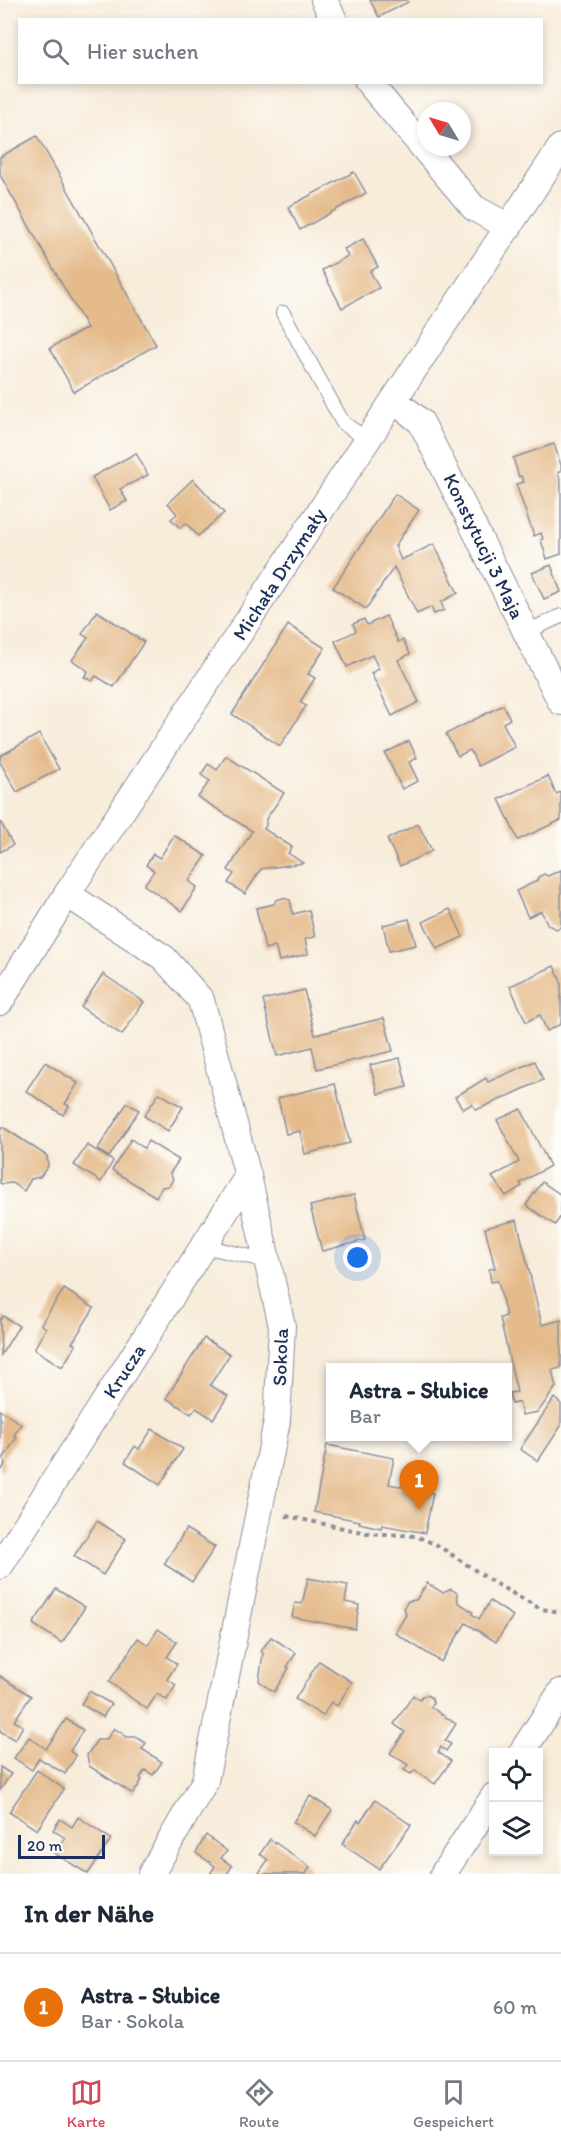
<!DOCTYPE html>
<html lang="de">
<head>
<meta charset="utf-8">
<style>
  body { margin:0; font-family:Itim,sans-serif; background:#f2f2f3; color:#1f2937 }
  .controls { position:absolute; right:18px; bottom:18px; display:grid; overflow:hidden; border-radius:0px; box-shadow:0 3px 9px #0003 }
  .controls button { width:54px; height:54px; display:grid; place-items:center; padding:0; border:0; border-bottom:2px solid #e0e1e3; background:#fff; color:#1f2937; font:30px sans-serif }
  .compass { position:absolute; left:417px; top:102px; width:54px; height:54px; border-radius:50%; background:#fff; box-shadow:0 3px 9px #0003; rotate:308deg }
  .scale { position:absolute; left:18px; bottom:15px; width:87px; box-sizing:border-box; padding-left:6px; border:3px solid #1b2f5e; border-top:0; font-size:16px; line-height:21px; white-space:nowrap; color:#1b2f5e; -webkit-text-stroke:4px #fdfcf7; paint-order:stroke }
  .you { position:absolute; left:358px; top:1258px; width:21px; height:21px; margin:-15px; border:4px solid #fff; border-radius:50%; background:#1a73e8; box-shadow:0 0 0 9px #1a73e833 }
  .badge { display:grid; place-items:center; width:39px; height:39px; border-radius:50%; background:#d1495b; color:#fff; font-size:20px; font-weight:700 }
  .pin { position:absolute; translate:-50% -50px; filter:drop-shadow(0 2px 3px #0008) }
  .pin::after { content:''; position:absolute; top:32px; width:21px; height:18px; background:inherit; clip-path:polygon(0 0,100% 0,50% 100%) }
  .popup { position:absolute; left:326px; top:1363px; width:186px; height:78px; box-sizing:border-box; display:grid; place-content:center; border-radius:0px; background:#fff; filter:drop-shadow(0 2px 4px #0005); font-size:20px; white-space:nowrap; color:#747a83 }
  .popup b { font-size:22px; color:#1f2937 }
  .popup::after { content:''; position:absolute; left:50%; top:100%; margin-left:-12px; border:12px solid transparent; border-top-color:#fff }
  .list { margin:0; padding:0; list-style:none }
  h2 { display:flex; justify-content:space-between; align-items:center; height:78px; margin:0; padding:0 24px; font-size:26px }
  h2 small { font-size:20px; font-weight:400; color:#747a83 }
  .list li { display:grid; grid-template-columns:39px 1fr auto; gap:18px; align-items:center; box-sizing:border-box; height:108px; padding:0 24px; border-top:2px solid #e0e1e3 }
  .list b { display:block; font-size:22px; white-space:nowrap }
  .list p { margin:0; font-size:20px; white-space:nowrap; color:#747a83 }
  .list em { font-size:20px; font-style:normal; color:#747a83 }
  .icon { flex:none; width:33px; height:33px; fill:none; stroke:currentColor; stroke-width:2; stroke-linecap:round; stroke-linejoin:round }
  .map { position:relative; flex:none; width:561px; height:1874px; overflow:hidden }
  .search { position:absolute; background:#fff; box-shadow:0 3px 9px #0003; left:18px; right:18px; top:18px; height:66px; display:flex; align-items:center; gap:15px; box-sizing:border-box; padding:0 21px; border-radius:0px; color:#747a83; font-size:22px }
  .sheet { height:186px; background:#fff }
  nav { display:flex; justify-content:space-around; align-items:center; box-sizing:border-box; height:84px; border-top:2px solid #e0e1e3; background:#fff; font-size:16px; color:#747a83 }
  nav a { display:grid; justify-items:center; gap:3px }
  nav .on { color:#d1495b }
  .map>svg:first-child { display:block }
  .building { fill:#e5bb8c }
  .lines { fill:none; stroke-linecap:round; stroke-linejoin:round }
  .service-casing { stroke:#8a8e9c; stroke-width:16 }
  .minor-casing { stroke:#8a8e9c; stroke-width:28 }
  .path { stroke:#8a8e9c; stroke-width:4; stroke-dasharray:4.5 4.5; stroke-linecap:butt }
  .service { stroke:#fff; stroke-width:14 }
  .minor { stroke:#fff; stroke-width:26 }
  .labels { text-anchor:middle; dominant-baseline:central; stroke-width:5; stroke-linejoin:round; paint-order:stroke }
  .street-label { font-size:20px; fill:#1b2f5e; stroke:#fdfcf7 }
</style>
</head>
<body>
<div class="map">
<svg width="561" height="1874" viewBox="0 0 561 1874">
  <rect width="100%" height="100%" fill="#fdfcf7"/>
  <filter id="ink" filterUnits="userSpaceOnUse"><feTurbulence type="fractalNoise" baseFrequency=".0167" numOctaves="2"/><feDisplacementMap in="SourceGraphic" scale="12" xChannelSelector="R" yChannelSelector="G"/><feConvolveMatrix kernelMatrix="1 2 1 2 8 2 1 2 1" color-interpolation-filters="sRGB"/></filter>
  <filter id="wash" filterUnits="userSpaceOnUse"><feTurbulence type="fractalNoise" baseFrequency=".008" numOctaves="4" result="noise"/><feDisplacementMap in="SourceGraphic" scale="24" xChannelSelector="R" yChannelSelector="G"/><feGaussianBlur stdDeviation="1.35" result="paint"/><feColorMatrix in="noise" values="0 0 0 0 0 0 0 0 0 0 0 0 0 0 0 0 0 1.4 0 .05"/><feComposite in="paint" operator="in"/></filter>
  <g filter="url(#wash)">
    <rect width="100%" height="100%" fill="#f8ecda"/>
    <g id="blocks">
      <g class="building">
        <polygon points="370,0 407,0 408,2 379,17"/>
        <polygon points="37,136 156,345 74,392 50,348 87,328 0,175 0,157"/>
        <polygon points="354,172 366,193 300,230 288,207"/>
        <polygon points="363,239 378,267 370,271 379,288 342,308 322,270 348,256 344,249"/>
        <polygon points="554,444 561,465 561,471 558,472 561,482 561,554 547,559 541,540 543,539 541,533 534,536 516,484 524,482 521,476 519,477 513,458"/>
        <polygon points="136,453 148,475 120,489 127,501 110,510 92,477"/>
        <polygon points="193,479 224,513 198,536 186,523 180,528 171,519 177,514 168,503"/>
        <polygon points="395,494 419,510 395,546 401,560 434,544 458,593 441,602 444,610 434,614 431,607 417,614 394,567 366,609 333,588"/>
        <polygon points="551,565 561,592 544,599 532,573"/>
        <polygon points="97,611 144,642 114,687 96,676 92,681 84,677 88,671 72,660 88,638 82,634"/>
        <polygon points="386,616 398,642 403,640 410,654 398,660 419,702 392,716 371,673 379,669 372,655 347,667 335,641 356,631 353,624 364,619 367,625"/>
        <polygon points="288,625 325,648 308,674 315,678 300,702 306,706 280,746 232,714"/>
        <polygon points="503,705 510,719 503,723 515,747 478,766 470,750 458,756 446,734"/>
        <polygon points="39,734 59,769 17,792 0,762 0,756"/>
        <polygon points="409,741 417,758 409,762 418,781 402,789 385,753"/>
        <polygon points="226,756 284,793 266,819 266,825 264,829 292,847 288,853 303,863 261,869 245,894 228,883 234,874 228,870 252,831 198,797 210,781 201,775 208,764 217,770"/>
        <polygon points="548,776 556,794 561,792 561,820 518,840 499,799"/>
        <polygon points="0,821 13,845 0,852"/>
        <polygon points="418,824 432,851 400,866 387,839"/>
        <polygon points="174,835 206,856 189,881 197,887 182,911 144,885 154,871 146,865 153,854 160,858"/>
        <polygon points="561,870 561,927 556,929 548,925 541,911 528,917 516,891 537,881 538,877 544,874 548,876"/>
        <polygon points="283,898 290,900 293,914 309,910 315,937 305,939 308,954 279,961 275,946 265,949 256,908 274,904 276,900"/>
        <polygon points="450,909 463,937 437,949 423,922"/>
        <polygon points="409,919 416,945 389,951 383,925"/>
        <polygon points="554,966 561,982 561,1024 547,1031 540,1015 526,1022 510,986"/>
        <polygon points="103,974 144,1002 122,1035 81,1007"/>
        <polygon points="304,990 315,1035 384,1018 393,1051 317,1069 312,1047 277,1056 263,1000"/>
        <polygon points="400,1058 407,1087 378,1094 370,1065"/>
        <polygon points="535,1061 543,1080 504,1098 476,1110 472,1104 463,1109 455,1097 486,1078 488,1082"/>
        <polygon points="45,1062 78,1083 65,1104 69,1106 63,1115 26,1091"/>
        <polygon points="335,1084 350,1143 305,1154 300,1131 286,1134 278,1098"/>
        <polygon points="159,1093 183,1107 168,1131 144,1116"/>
        <polygon points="127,1103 139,1110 109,1157 97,1150"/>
        <polygon points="521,1109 550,1166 520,1183 522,1186 506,1196 492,1177 519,1162 497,1120"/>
        <polygon points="3,1127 47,1156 48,1166 40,1177 31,1179 24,1191 12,1183 2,1184 0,1183 0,1131"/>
        <polygon points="131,1139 144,1148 148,1141 179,1160 170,1173 173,1179 169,1186 162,1187 156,1197 112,1170"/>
        <polygon points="87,1145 113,1161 101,1182 74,1165"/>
        <polygon points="542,1182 561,1195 561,1216 555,1225 526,1205"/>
        <polygon points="354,1195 365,1240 322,1251 310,1206"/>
        <polygon points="517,1220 542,1325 561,1320 561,1368 552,1370 556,1387 538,1412 522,1415 519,1402 512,1404 509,1393 517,1392 500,1318 506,1316 498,1281 491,1282 489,1269 495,1268 485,1228"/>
        <polygon points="64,1289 94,1308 72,1343 76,1345 62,1367 34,1349 46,1328 41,1324"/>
        <polygon points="3,1316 19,1326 1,1355 0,1320"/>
        <polygon points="204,1338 230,1354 210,1385 228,1396 213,1419 196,1408 191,1414 166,1398"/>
        <polygon points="554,1398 561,1404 561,1426 538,1461 520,1449"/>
        <polygon points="0,1410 21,1424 14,1435 17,1437 3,1459 5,1461 4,1467 0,1471"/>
        <polygon points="152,1429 183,1449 160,1485 125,1462 135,1446 139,1449"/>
        <polygon points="327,1445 394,1458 389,1484 433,1493 425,1533 382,1525 381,1528 359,1523 360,1521 314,1512"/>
        <polygon points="97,1521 126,1539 103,1575 74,1556"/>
        <polygon points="186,1529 215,1547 192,1582 164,1564"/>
        <polygon points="308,1578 348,1585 345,1602 359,1605 355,1629 292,1617 295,1603 302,1604"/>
        <polygon points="427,1583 443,1593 451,1589 457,1593 458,1602 473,1612 472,1614 479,1619 490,1601 513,1616 496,1642 466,1623 441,1662 395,1633 406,1615 404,1607 408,1601 416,1600"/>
        <polygon points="56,1589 85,1607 62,1643 33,1624"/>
        <polygon points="158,1629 177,1642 167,1657 177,1664 167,1679 176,1685 167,1700 157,1694 147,1709 109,1682 138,1638 148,1645"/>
        <polygon points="271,1637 296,1653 287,1667 289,1668 274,1692 259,1681 263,1653 261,1651"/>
        <polygon points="319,1661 352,1682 337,1706 331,1702 323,1716 295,1699"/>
        <polygon points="0,1676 31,1696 14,1721 23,1726 15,1740 0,1731"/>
        <polygon points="89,1691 111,1704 103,1717 81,1704"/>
        <polygon points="413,1695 420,1700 422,1696 427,1695 432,1698 433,1703 431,1707 456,1724 445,1741 451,1744 446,1751 441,1747 438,1752 451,1761 435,1784 415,1770 411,1774 404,1770 408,1765 390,1753 405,1732 394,1724"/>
        <polygon points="66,1719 83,1730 70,1751 76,1756 65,1774 39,1758 32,1770 14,1758 29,1737 46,1749"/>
        <polygon points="114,1728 127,1737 135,1737 146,1743 142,1749 162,1762 153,1775 145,1770 140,1778 142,1780 133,1794 89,1766 87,1755 97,1740 106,1740"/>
        <polygon points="0,1767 11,1774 0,1790"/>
        <polygon points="37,1770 64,1789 37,1830 9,1812"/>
        <polygon points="310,1796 332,1810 315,1836 293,1822"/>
        <polygon points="375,1800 411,1825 379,1869 342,1844 358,1820 360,1822"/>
        <polygon points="78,1817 111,1839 88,1874 54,1853 65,1838 53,1830 60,1819 72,1827"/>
        <polygon points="206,1835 227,1851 221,1858 232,1866 227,1874 210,1874 215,1866 196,1853"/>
        <polygon points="270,1839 310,1867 306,1874 258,1874 268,1860 260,1854"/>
      </g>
    </g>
  </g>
  <g filter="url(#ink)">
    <use href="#blocks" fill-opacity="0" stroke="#8a8e9c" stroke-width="1.5"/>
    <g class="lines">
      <defs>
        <g id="service">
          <polyline points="283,313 343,423 368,440"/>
          <polyline points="526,632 561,616"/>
          <polyline points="204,1246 268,1261"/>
        </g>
        <g id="minor">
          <polyline points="324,0 334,20"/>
          <polyline points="368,82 474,208 509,227"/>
          <polyline points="395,401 421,422 561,702"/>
          <polyline points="67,894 164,958 201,1000 248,1176 282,1326 277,1421 205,1781 151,1874"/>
          <polyline points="0,1002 67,894 561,147"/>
          <polyline points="0,1566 248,1176"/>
          <polyline points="522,1752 561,1692"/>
          <polyline points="443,1874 494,1796"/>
        </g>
      </defs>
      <use href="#service" class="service-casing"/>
      <use href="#minor" class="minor-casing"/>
      <polyline class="path" points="286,1516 367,1533 416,1536 437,1545 496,1584 541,1609 561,1612"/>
      <use href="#service" class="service"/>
      <use href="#minor" class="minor"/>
    </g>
  </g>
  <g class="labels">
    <g class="street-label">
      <text transform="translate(484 546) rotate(64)">Konstytucji 3 Maja</text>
      <text transform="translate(279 574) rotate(-57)">Michała Drzymały</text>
      <text transform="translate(280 1357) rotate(-88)">Sokola</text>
      <text transform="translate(124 1371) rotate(-57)">Krucza</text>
    </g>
  </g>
</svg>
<div class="controls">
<button><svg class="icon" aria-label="locate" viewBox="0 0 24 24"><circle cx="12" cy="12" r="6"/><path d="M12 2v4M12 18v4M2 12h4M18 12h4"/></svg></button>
<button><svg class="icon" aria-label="layers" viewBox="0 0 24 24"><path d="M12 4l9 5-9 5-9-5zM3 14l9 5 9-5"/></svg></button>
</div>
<svg class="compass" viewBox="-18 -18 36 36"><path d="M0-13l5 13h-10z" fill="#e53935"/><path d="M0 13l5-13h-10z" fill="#747a83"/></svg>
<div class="scale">20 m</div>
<div class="you"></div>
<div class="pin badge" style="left:419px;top:1510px;background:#e8710a">1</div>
<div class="popup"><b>Astra - Słubice</b>Bar</div>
<div class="search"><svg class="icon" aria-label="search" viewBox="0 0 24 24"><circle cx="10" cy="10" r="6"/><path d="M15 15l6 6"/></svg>Hier suchen</div>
</div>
<section class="sheet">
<h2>In der Nähe<small></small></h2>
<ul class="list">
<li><span class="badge" style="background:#e8710a">1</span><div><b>Astra - Słubice</b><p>Bar · Sokola</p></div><em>60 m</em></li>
</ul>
</section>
<nav>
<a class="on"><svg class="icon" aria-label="map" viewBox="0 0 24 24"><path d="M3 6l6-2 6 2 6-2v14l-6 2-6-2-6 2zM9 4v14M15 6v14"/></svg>Karte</a>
<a><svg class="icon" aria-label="directions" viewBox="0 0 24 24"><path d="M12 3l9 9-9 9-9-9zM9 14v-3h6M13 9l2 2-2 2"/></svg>Route</a>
<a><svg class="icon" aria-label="saved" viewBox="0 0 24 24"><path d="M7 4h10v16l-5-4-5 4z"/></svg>Gespeichert</a>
</nav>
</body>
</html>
